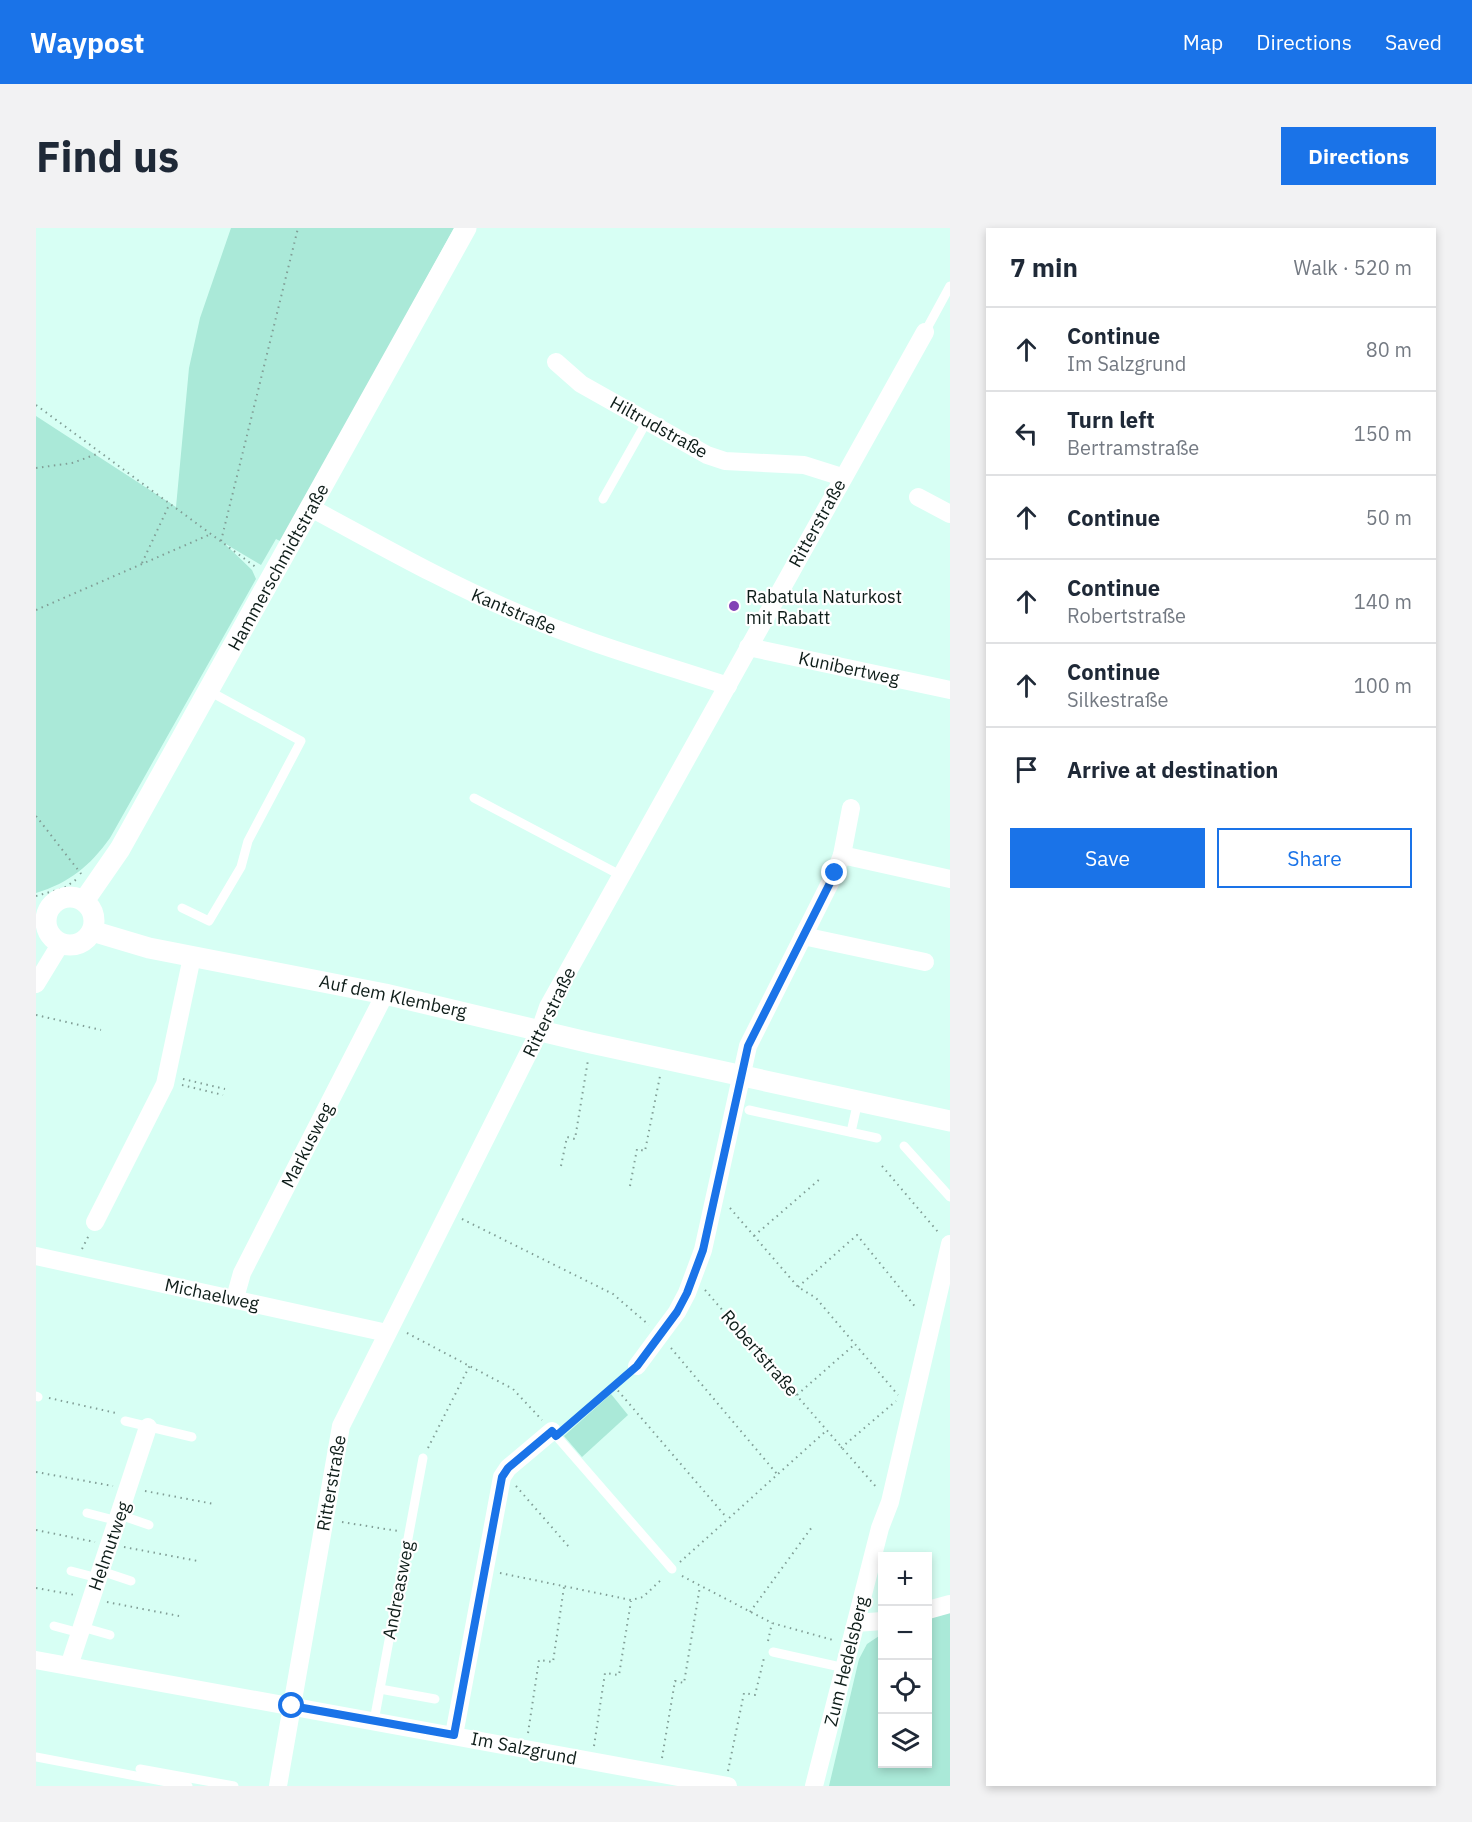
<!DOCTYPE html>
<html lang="en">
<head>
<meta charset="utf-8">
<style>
  body { margin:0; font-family:"IBM Plex Sans",sans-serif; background:#f2f2f3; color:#1f2937 }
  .controls { position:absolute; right:18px; bottom:18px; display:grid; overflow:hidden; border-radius:0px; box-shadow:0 3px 9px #0003 }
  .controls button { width:54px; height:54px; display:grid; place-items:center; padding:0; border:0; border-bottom:2px solid #e0e1e3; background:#fff; color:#1f2937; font:30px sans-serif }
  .stop { position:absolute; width:18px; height:18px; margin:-14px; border:4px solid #1a73e8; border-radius:50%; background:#fff }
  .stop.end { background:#1a73e8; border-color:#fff; box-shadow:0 2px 6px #0008 }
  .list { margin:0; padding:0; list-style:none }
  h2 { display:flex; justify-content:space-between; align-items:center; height:78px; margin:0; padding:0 24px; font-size:26px }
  h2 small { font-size:20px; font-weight:400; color:#747a83 }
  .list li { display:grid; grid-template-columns:39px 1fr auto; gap:18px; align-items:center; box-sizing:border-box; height:84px; padding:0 24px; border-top:2px solid #e0e1e3 }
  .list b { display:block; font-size:22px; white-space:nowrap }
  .list p { margin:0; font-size:20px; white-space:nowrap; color:#747a83 }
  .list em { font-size:20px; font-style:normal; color:#747a83 }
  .actions { display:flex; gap:12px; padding:18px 24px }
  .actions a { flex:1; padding:14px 0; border:2px solid #1a73e8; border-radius:0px; text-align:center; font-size:21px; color:#1a73e8 }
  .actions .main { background:#1a73e8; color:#fff }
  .icon { flex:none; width:33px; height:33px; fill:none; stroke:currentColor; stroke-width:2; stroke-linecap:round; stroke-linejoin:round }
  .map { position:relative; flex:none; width:914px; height:1558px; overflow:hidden; border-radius:0px }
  header { display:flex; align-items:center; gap:36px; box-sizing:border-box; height:84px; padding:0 30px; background:#1a73e8; color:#fff }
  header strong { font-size:28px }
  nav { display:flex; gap:33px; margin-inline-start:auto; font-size:21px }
  .intro { display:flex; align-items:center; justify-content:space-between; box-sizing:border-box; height:144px; padding:0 36px }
  h1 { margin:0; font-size:42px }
  .button { padding:15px 27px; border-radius:0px; background:#1a73e8; color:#fff; font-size:21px; font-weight:700 }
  main { display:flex; gap:36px; padding:0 36px }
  aside { flex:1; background:#fff; border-radius:0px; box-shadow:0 3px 9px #0003 }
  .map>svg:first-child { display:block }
  .green { fill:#aae9d8 }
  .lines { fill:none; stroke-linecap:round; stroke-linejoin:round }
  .path { stroke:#819e96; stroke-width:2; stroke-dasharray:1.5 4.5; stroke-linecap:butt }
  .service { stroke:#fff; stroke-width:9 }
  .minor { stroke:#fff; stroke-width:18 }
  .tertiary { stroke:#fff; stroke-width:21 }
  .route { stroke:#1a73e8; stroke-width:8 }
  .poi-dot { fill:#8341b5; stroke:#fff; stroke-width:2 }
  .labels { text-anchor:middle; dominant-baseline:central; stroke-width:4.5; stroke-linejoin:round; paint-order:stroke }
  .street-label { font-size:18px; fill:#0e1d19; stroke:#fff }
  .poi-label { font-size:18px; fill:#0e1d19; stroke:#fff; text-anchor:start }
</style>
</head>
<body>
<header>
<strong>Waypost</strong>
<nav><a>Map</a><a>Directions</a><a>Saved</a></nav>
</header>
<div class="intro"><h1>Find us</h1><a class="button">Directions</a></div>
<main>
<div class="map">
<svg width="914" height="1558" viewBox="0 0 914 1558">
  <rect width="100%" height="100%" fill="#d7fff4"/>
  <g class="green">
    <path d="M195,0H418L246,314L240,311L225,337L188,315L216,342L220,351L74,610C54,638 33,655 0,665V188L140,279L153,140L164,90Z"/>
    <polygon points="575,1166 592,1187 546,1229 528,1208"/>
    <polygon points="914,1383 914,1558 793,1558 823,1431 831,1416 846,1406 846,1536 892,1536 892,1390"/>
  </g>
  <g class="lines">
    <g class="path">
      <polyline points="0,177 221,340"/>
      <polyline points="0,240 36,235 64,225"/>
      <polyline points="185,313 262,0"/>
      <polyline points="106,335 134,275"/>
      <polyline points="0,382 175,306"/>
      <polyline points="0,588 46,647"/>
      <polyline points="0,668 28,660 41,651"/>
      <polyline points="0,787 65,802"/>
      <polyline points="147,851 189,861"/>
      <polyline points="146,857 187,867"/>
      <polyline points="525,938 531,909 539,911 552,832"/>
      <polyline points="846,938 902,1004"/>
      <polyline points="594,958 601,921 609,923 624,848"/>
      <polyline points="694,980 762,1059 780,1070 862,1167"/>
      <polyline points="426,991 577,1066 613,1097"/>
      <polyline points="718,1008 784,951"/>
      <polyline points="46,1021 53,1007"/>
      <polyline points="762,1059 821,1007 881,1081"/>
      <polyline points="669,1062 841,1260"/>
      <polyline points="371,1105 477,1161 506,1192"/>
      <polyline points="635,1120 741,1246"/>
      <polyline points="578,1158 691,1290"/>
      <polyline points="761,1167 819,1116"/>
      <polyline points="13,1170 80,1185"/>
      <polyline points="531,1199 590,1148"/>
      <polyline points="392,1220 434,1137"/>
      <polyline points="805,1220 860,1173"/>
      <polyline points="0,1244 77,1258"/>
      <polyline points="480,1258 533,1319"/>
      <polyline points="109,1263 178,1276"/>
      <polyline points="306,1294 362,1303"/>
      <polyline points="0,1302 59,1314"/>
      <polyline points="88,1319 162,1333"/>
      <polyline points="644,1334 790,1203"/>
      <polyline points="464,1345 595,1372 607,1369 627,1350"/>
      <polyline points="646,1348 736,1395 797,1412"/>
      <polyline points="0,1360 39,1367"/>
      <polyline points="71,1374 143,1388"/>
      <polyline points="714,1384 776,1299"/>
      <polyline points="732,1413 736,1395"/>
      <polyline points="492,1505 503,1432 517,1434 528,1359"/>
      <polyline points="558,1518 569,1445 583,1447 595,1373"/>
      <polyline points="626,1530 639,1453 648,1455 664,1358"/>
      <polyline points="692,1543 708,1465 719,1467 728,1430"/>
    </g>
    <g class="service">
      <polyline points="889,104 914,58"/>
      <polyline points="567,271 611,193"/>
      <polyline points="438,570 586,648"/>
      <polyline points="146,680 173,693 205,639 212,613 265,513 173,463"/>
      <polyline points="713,882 841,910"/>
      <polyline points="815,904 822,873"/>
      <polyline points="868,918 914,969"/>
      <polyline points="0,1168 2,1169"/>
      <polyline points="89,1193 156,1209"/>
      <polyline points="516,1203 636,1341"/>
      <polyline points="51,1285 82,1293"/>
      <polyline points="84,1287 113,1297"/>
      <polyline points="35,1343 62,1350"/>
      <polyline points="65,1343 95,1353"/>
      <polyline points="18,1398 44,1405"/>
      <polyline points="46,1399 74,1407"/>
      <polyline points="737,1424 809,1440"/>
      <polyline points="344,1461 399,1471"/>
      <polyline points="338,1493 387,1230"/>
      <polyline points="0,1529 152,1558"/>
      <polyline points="104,1541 198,1558"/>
    </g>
    <g class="minor">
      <polyline points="520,134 545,156 671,227 689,233 768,237 806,249"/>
      <polyline points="882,269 914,286"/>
      <path d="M275,280C344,317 412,356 484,386C551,415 622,435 692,458"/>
      <polyline points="712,419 914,462"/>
      <polyline points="806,627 914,651"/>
      <polyline points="767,708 889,734"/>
      <polyline points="0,756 25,715"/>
      <polyline points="59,994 129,856 156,729"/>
      <polyline points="0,1028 351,1105"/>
      <polyline points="199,1070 206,1045 349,766"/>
      <polyline points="601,1138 641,1084 651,1065 667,1022 712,818 799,645 806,627 815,580"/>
      <polyline points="892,1382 914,1376"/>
      <polyline points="820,1395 846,1393"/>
      <polyline points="0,1432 692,1558"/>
      <polyline points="33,1438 112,1199"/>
      <polyline points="418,1507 466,1249 472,1240 516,1203"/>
      <polyline points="242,1558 305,1198 504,802 512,779 889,104"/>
      <polyline points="778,1558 844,1300 854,1274 914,1016"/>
    </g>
    <g class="tertiary">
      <circle cx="34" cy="693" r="24"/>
      <polyline points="48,673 84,621 430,0"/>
      <polyline points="56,703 113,720 349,766 555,815 914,893"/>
    </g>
  </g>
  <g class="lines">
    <polyline class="route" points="256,1478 418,1507 466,1249 472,1240 516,1203 520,1208 601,1138 641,1084 651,1065 667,1022 712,818 799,645"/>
  </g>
  <circle class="poi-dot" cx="698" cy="378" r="6"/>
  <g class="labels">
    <g class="street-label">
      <text transform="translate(623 199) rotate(29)">Hiltrudstraße</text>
      <text transform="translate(781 295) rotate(-61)">Ritterstraße</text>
      <text transform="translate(242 339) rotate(-61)">Hammerschmidtstraße</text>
      <text transform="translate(478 383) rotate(23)">Kantstraße</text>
      <text transform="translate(813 440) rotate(12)">Kunibertweg</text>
      <text transform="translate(357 768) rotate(12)">Auf dem Klemberg</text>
      <text transform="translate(513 784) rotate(-64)">Ritterstraße</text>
      <text transform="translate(271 917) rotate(-63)">Markusweg</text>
      <text transform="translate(176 1066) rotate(12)">Michaelweg</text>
      <text transform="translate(724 1125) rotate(49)">Robertstraße</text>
      <text transform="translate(295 1255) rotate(-80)">Ritterstraße</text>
      <text transform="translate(73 1318) rotate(-71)">Helmutweg</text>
      <text transform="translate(362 1362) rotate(-79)">Andreasweg</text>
      <text transform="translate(810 1433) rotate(-76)">Zum Hedelsberg</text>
      <text transform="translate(488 1520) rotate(11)">Im Salzgrund</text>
    </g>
    <g class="poi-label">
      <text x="710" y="368">Rabatula Naturkost<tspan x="710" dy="21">mit Rabatt</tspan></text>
    </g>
  </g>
</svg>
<div class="controls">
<button>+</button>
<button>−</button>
<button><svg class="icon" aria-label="locate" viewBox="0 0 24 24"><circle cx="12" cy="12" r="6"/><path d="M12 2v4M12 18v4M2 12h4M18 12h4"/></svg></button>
<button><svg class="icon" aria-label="layers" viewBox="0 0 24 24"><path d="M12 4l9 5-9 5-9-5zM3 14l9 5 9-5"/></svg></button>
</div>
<div class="stop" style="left:256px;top:1478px"></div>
<div class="stop end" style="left:799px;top:645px"></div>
</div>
<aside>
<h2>7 min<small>Walk · 520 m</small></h2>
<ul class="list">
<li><svg class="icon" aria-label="ahead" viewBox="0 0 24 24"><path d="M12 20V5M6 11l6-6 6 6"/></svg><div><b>Continue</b><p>Im Salzgrund</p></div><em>80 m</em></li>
<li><svg class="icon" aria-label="left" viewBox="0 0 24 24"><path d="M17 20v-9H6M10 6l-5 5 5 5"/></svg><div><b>Turn left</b><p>Bertramstraße</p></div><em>150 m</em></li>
<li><svg class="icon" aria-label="ahead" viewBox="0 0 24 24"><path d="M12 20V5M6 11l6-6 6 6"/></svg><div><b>Continue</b></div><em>50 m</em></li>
<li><svg class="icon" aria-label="ahead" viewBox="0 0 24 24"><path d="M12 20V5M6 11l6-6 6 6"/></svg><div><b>Continue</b><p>Robertstraße</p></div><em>140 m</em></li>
<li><svg class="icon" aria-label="ahead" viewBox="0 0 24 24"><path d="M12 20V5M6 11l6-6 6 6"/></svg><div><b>Continue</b><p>Silkestraße</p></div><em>100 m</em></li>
<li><svg class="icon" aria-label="arrive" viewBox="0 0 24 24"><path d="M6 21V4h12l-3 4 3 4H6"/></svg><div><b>Arrive at destination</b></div></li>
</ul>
<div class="actions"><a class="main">Save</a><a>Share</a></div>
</aside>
</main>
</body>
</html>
